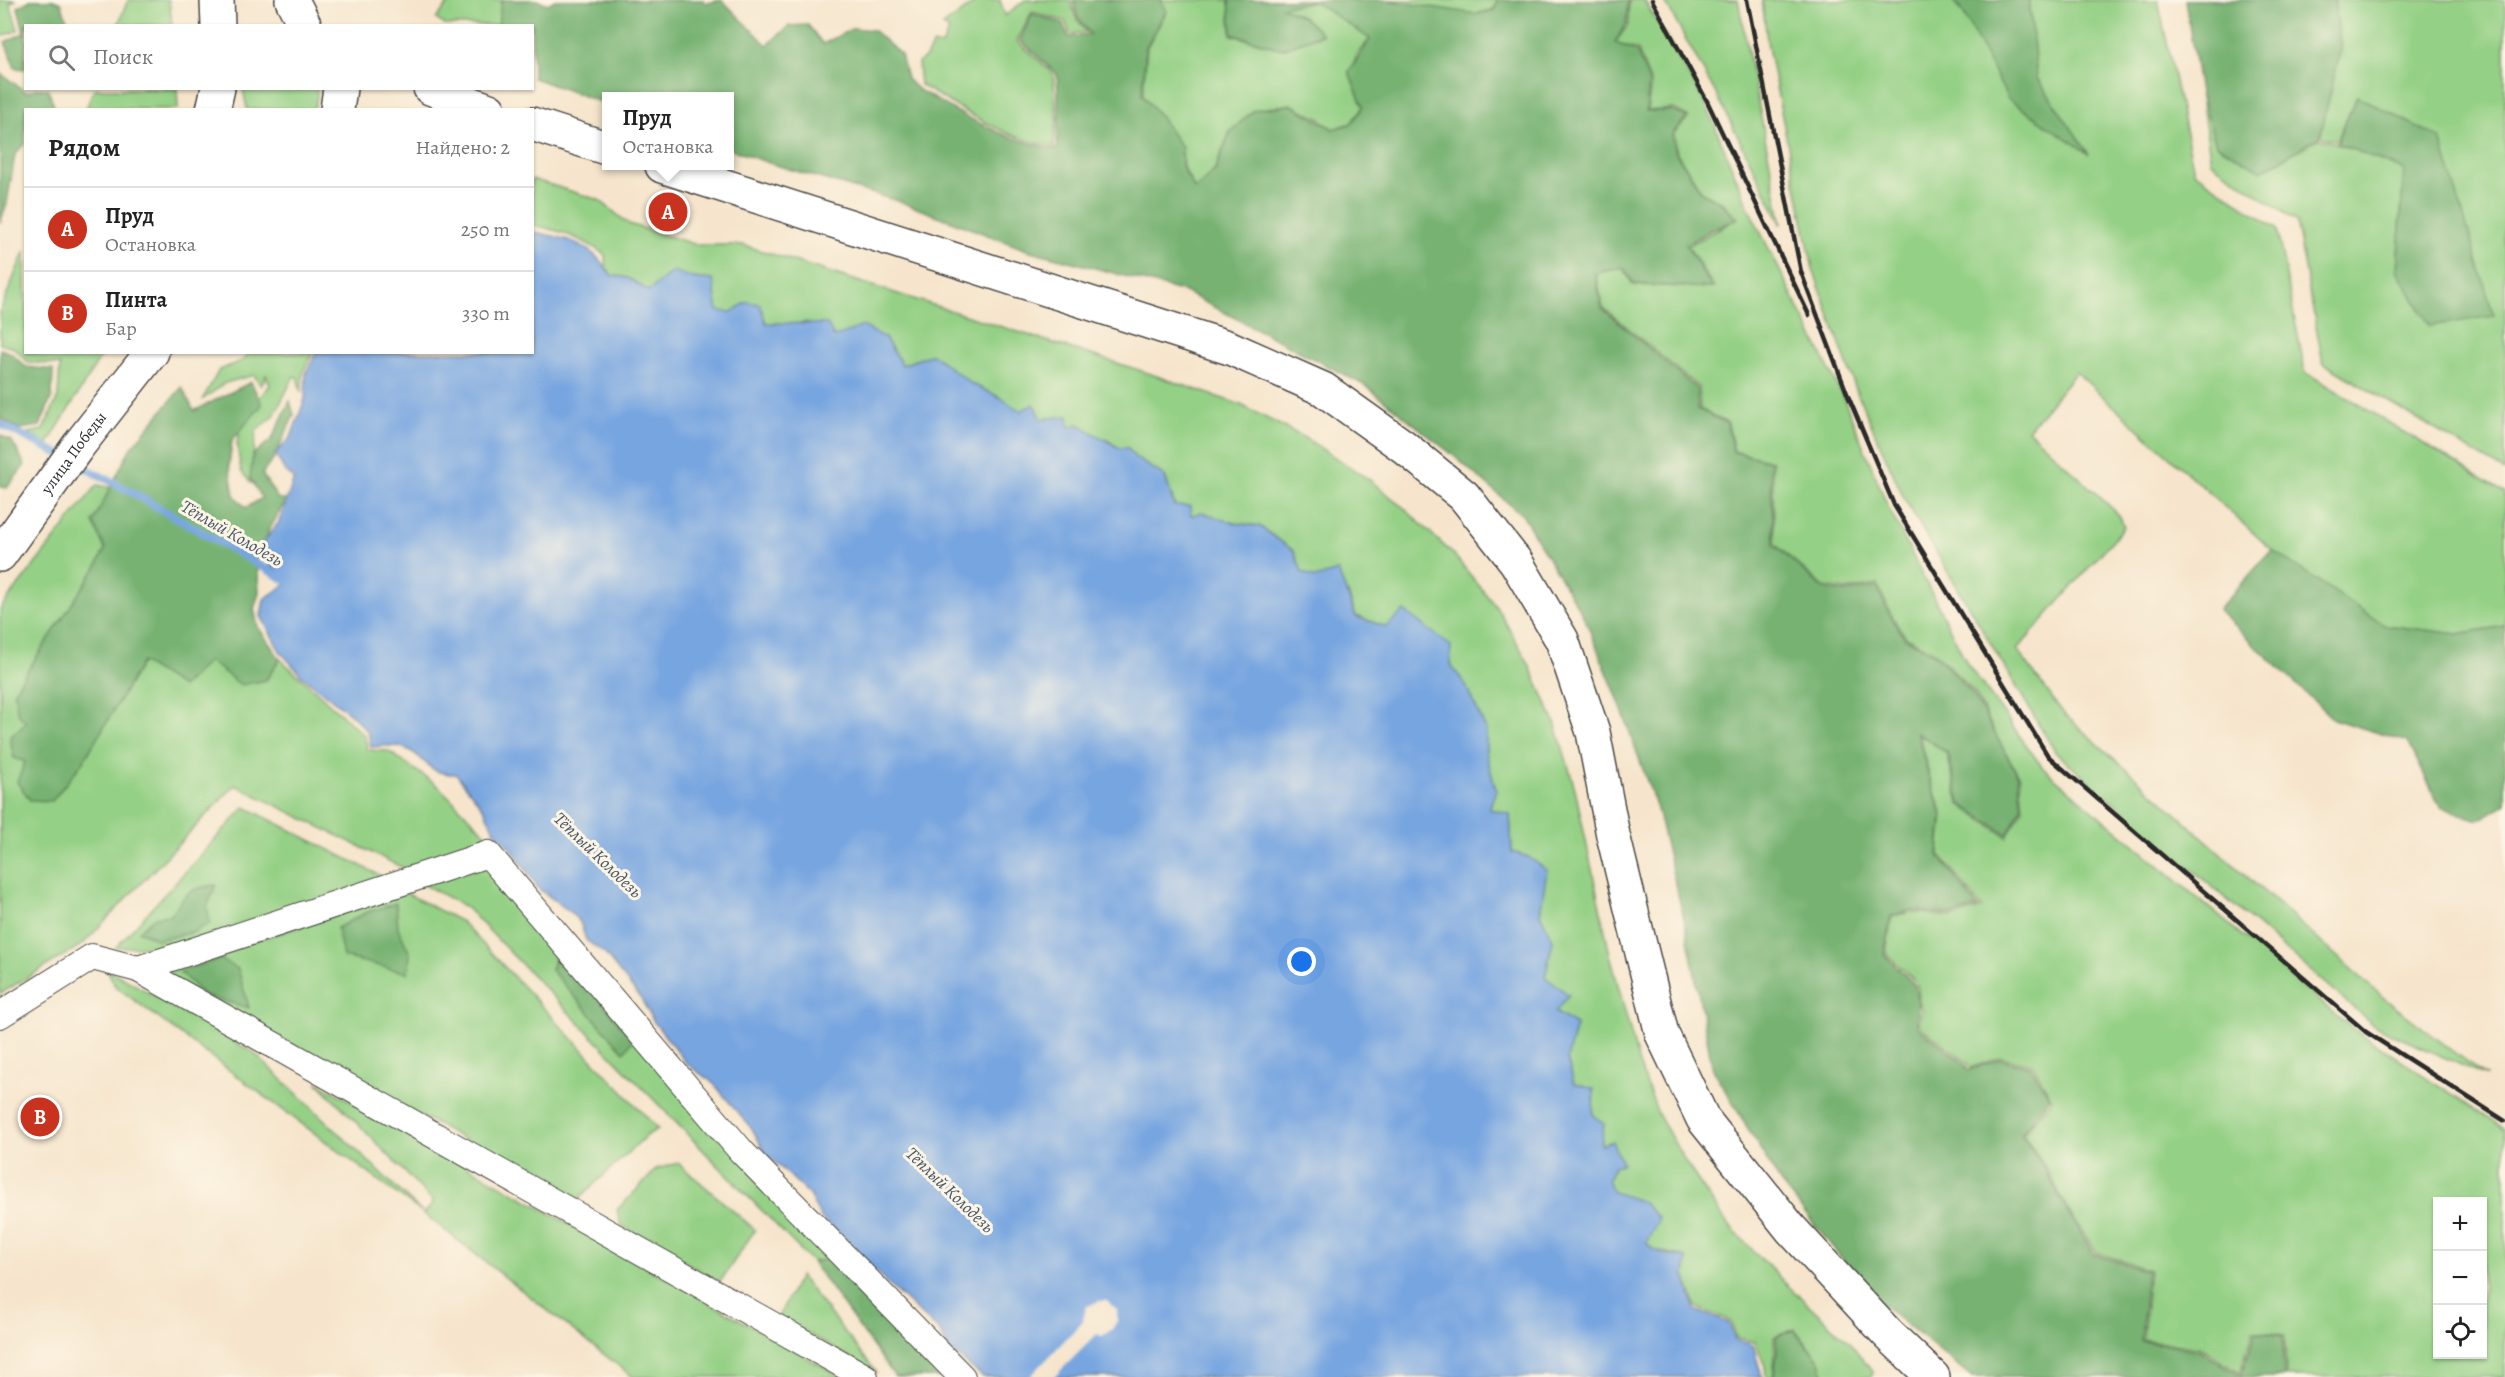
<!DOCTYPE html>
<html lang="ru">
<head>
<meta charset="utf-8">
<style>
  body { margin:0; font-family:Alegreya,serif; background:#f2f2f2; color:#222 }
  .controls { position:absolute; right:18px; bottom:18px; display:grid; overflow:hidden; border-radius:0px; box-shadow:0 2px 4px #0004 }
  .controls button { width:54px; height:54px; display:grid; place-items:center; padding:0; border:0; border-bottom:2px solid #e0e0e0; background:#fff; color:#222; font:30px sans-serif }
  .you { position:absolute; left:1302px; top:962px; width:21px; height:21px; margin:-15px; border:4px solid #fff; border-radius:50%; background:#1a73e8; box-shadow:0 0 0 9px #1a73e833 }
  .badge { display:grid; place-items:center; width:39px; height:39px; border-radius:50%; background:#c8321e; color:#fff; font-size:20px; font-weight:700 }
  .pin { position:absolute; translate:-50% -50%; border:3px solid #fff; box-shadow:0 2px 6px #0006 }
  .popup { position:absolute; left:602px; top:92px; width:132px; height:78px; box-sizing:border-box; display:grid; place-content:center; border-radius:0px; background:#fff; filter:drop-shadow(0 2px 4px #0005); font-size:20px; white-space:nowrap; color:#767676 }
  .popup b { font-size:22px; color:#222 }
  .popup::after { content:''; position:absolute; left:50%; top:100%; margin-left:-12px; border:12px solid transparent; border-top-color:#fff }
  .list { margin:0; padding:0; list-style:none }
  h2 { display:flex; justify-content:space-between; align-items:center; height:78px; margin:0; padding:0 24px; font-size:26px }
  h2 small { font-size:20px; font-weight:400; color:#767676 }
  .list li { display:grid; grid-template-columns:39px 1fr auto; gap:18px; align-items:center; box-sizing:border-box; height:84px; padding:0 24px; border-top:2px solid #e0e0e0 }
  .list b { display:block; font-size:22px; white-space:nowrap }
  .list p { margin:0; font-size:20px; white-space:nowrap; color:#767676 }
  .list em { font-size:20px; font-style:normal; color:#767676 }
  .icon { flex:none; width:33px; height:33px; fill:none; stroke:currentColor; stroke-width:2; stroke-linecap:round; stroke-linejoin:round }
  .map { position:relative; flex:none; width:2505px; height:1377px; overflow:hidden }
  .search { position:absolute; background:#fff; box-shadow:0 2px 4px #0004; left:24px; top:24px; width:510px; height:66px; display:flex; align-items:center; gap:15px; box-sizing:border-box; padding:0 21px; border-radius:0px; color:#767676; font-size:22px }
  .panel { position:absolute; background:#fff; box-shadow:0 2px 4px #0004; left:24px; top:108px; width:510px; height:246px; border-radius:0px }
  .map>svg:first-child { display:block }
  .green { fill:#94d085; stroke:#607e58; stroke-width:1.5; fill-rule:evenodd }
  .forest { fill:#77b272; stroke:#516e4e; stroke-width:1.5 }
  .water { fill:#77a5e0; stroke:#516886; stroke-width:1.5 }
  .pier { fill:#f6e5cc }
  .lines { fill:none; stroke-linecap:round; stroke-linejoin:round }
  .stream { stroke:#77a5e0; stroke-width:8 }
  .street-casing { stroke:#494743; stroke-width:28 }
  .secondary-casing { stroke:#494743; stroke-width:36 }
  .street { stroke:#fff; stroke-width:26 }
  .secondary { stroke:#fff; stroke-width:33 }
  .rail { stroke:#2b2b2b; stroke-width:4.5 }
  .labels { text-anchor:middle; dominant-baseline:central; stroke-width:6; stroke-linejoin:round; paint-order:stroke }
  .street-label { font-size:16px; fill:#2b2b2b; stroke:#fcf5e5 }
  .water-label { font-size:18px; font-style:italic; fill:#46566a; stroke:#fcf5e5 }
</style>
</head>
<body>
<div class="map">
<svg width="2505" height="1377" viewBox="0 0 2505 1377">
  <rect width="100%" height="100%" fill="#fcf5e5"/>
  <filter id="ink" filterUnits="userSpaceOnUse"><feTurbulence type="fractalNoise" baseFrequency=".0167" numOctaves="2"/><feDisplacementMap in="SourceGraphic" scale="12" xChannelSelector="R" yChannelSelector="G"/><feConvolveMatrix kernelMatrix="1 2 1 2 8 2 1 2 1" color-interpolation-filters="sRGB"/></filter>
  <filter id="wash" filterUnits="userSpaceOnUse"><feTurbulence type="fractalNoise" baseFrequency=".008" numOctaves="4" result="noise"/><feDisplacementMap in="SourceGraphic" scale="24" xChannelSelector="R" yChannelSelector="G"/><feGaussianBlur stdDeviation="1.35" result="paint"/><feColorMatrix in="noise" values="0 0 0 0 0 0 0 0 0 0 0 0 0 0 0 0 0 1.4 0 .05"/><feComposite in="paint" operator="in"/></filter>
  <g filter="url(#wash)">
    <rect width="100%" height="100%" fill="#f6e5cc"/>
    <g class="green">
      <polygon points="0,0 16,0 10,3 18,30 0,37"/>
      <polygon points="128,0 169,0 172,25 118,25"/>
      <polygon points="451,0 506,0 512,25 445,25 436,19"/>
      <path d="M978,0H1000L1005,16L1025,0H1070L1076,18L1087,32L1070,34L1065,21L1032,12L1017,41L1053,73L1057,119L1054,146C1005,140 963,109 920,85L918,63L926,57L933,44L942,46L949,29L943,26Z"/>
      <polygon points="1161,0 1229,0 1231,35 1282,49 1322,35 1304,17 1281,7 1314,1 1370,39 1359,52 1349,72 1363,107 1351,123 1333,129 1320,119 1291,104 1254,110 1230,132 1214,171 1195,189 1183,167 1182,148 1143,95 1147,47 1167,11"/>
      <polygon points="1386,0 1497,0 1494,9 1476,14"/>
      <path d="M1629,0H1644L1705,102L1749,209L1844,399L1888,507L1968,665L2043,768L2353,1029L2505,1129V1377H2286L2285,1335L2254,1331L2240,1372L2201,1348L2143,1340L2149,1270L2096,1252L2068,1210L2048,1171L2023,1134L2052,1100L2033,1065L2001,1057L1971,1068L1958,1055L1919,1026L1921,1011L1917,983L1886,953L1892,916L1911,912L1952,917L1982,908L1939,854L1943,814L1930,778L1919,733L1947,754L1959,804L2007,837L2023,809L2020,777L2000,743L1975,693L1935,652L1906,637L1891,615L1878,585L1845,590L1824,587L1775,544L1772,461L1734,451L1728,423L1700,409L1699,388L1603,307L1596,273L1623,268L1633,285L1714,288L1688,246L1738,218L1723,203L1702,192L1677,153L1674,133L1689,117L1674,109L1647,111L1651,83L1638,50L1615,43L1628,25ZM2438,1202H2482V1354H2438Z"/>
      <polygon points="1664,0 1738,0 1782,225 1720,101"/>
      <polygon points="1762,0 1952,0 2087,153 2037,78 2029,0 2158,0 2194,172 2277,229 2305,372 2505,493 2505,626 2458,634 2384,625 2272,550 2076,372 2028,430 2119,515 2124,527 2017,650 2064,714 2385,999 2486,1076 2376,1027 2056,753 1905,500 1858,395 1813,269 1768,47"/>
      <polygon points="2334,0 2505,0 2505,471 2323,363 2296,221 2211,162 2200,92 2216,144 2261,171 2318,139 2337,143 2404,170 2397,270 2494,316 2473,251 2357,96 2337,140 2320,137 2341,48"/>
      <polygon points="94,89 177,89 178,109 86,109"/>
      <polygon points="317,89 317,98 314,109 247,109 243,89"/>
      <path d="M532,179L599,200L629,224L697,245H743L1142,371L1241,405L1305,438L1370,480L1403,507L1454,555L1497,608L1527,660L1556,725L1575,789L1610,955L1639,1064L1658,1114L1686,1163L1728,1225L1784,1282L1852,1345L1873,1373L1871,1377H1825L1820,1361L1795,1329L1774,1337L1775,1354L1773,1377H1766L1765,1366L1755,1342L1736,1338L1731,1321L1696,1307L1685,1275L1687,1258L1652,1249L1646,1242L1627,1197L1613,1193L1608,1180L1614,1167L1622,1163L1601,1145L1593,1115L1574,1084L1567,1059L1576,1025L1555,1012L1545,977L1553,940L1540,914L1546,870L1528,857L1512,852L1510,814L1488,809L1496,790L1486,753V730L1465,684L1450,664L1386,627L1356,616L1348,593L1302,572L1294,551L1259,526L1234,523L1201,512L1191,517L1175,506L1165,476L1135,458L1128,448H1119L1108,440L1069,427L1067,416L1042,419L1020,411L1001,398L972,384L932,354L902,365L885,338L834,337L807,322L793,324L766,323L747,302L731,313L718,311L712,280L692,278L673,271L649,291L628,278L611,275L606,267L605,255C583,238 559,230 533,225Z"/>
      <polygon points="25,250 26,352 103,353 47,445 28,433 43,430 58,397 60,365 28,362 14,348 0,344 0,311"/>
      <polygon points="249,353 313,353 303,372 301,392 297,377 294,376 274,416 256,431 253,458 263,476 251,483 241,471 237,444 241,420 270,385 266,375 261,386 254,375 225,383 202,400 219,370 244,360"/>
      <polygon points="97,485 112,488 93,522 105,549 26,724 10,738 14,758 83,762 142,662 209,661 266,680 280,659 365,736 367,750 388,751 437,785 494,842 409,871 235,785 83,944 0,994 0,609"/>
      <polygon points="245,807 389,880 173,947 116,947"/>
      <polygon points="487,860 836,1258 812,1262 466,907 419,882"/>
      <polygon points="406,893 462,922 658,1129 647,1135 576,1201 158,971"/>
      <polygon points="107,969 253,1052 424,1214 434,1202 317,1082 842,1377 633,1377 424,1214 115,986"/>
      <polygon points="678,1163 755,1230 720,1282 621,1225 617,1210 657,1169"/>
      <polygon points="800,1276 877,1373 778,1317"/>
    </g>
    <g class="forest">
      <polygon points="30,0 53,0 61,3 69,25 26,26 25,69 15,68 5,42 24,33 18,7"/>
      <path d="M506,0H536L548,4L555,0H704L706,3L722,0L767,45L789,26L808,25L823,44L853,28L873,30L901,55L907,79L917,89C962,114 1005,142 1057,149L1059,118L1057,74L1020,40L1032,14L1062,23L1069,37L1090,34L1077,16L1073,0H1161L1166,11L1146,47L1142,95L1160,116L1182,148V167L1195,190L1215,171L1230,132L1254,110L1291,105L1333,129L1351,124L1363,107L1349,72L1370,39L1314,1L1282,7L1303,17L1322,34L1282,49L1232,34L1229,0H1384L1476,14L1495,10L1497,0H1628L1626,24L1615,43L1637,52L1649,82L1646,111H1673L1687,117L1672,134L1676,153L1701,192L1722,204L1736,219L1711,230L1686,245L1712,288L1634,284L1623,267L1595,273L1602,308L1697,389L1698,409L1727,424L1733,452L1770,461L1774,545L1824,589L1844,592L1877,587L1890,616L1905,638L1935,654L1973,694L2018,776L2022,807L2007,835L1960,803L1948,753L1917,733L1929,778L1942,816L1938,855L1978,907L1952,915L1910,910L1891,916L1884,954L1915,985L1918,1011L1917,1027L1957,1057L1969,1070L2001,1059L2031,1067L2050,1098L2021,1134L2046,1171L2067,1211L2094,1254L2147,1271L2141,1341L2199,1350L2241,1375L2256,1332L2283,1336L2284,1377H1972L1874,1298L1780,1182L1713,1070L1685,923L1657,809L1618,699L1585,619L1523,516L1454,456L1366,386L1185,292L1027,250L901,202L772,164L730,149V97H606V104L533,78L532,26H498L501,2Z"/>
      <polygon points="1952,0 2029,0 2037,78 2089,154 2008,99 1960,7"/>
      <polygon points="2185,0 2334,0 2341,48 2320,137 2261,171 2216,144 2200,92"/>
      <polygon points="0,73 26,92 36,89 48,89 55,109 26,110 25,143 15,155 7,203 0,223"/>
      <polygon points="2357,96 2440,138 2494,316 2430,326 2397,270 2404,170 2337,143"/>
      <polygon points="0,349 11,353 26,367 53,370 52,396 40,426 19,429 0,418"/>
      <polygon points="251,382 262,405 232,440 229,465 234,495 246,508 262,498 250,478 253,455 272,439 290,401 294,415 274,458 262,474 278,499 286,500 268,532 266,550 257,556 259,593 254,609 258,627 280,659 266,680 241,685 209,661 182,687 142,662 83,762 52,801 30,800 17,782 25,762 14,758 10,737 26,723 18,714 14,691 97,566 105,549 93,522 130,449 182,387 194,411"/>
      <polygon points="0,435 12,441 25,465 7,488 0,487"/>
      <polygon points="2272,550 2384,625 2458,634 2505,626 2505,804 2479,820 2440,807 2408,742 2333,719 2218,610"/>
      <path d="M216,885L207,907L210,923L194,932L158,940L139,931L155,917L171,915C185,893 189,888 216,885Z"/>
      <polygon points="396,903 398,928 410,954 408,973 343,957 337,928 365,913"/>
      <polygon points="557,949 633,1040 624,1052 551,970"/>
      <polygon points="220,959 238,969 249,1008 205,996 180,972"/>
      <polygon points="836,1258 956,1377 895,1377 812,1262"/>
      <polygon points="1794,1330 1820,1361 1825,1377 1774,1377 1777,1353 1776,1337"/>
    </g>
    <path class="water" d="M533,232C568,238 591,243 611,275L628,278L649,291L673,271L692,278L713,280L718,311L731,312L747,302L760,304L766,323L827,324L834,337L863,326L885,338L902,365L932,354L972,384L1001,398L1020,411L1034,404L1042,419L1068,416L1069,427L1078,424L1119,448H1128L1135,458L1165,476L1174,506H1190L1191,516L1201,512L1234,523L1259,526L1294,551L1302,572L1315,578L1338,571L1356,617L1386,627L1404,611L1451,646L1450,664L1465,684L1486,730V753L1496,790L1489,809L1510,814L1512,852L1528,857L1547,870L1540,914L1553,940L1545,977L1569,995L1555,1012L1576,1025L1567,1059L1574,1084L1594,1089L1593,1115L1604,1124L1601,1145L1612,1141L1622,1163L1614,1167L1608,1179L1613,1192L1643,1202L1659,1219L1646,1243C1657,1254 1672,1255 1687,1258L1685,1275L1695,1310L1729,1323L1735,1340L1753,1345L1762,1377H983L949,1349L940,1332L889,1285L844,1237L821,1218L808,1193L766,1154L752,1129L713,1083L687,1064L654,1022L641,999L605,954L586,940L580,922L569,911L539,889L514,852L494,830L484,809L456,774C423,774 429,757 404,748C394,744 381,746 371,747L368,732L353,716L302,676L280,651L261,616L264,599L289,582L270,565L263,543L279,522L294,479L285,471L275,454L291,437L305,399L306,373L317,352H532Z"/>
    <polygon class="pier" points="1099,1301 1107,1301 1117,1310 1117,1321 1112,1329 1102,1336 1097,1334 1054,1377 1030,1377 1083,1321 1086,1307"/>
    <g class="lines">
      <g class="stream">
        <polyline points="0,424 63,456"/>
        <polyline points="76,463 124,488 289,582 295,588"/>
      </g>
    </g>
  </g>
  <g filter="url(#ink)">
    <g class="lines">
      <defs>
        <g id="street">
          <polyline points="138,969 488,854 742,1152 962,1377"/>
          <polyline points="0,1015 92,957 138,969 865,1377"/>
        </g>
        <g id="secondary">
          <polyline points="217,0 218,26"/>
          <polyline points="292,0 305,26"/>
          <polyline points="430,88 489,110"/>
          <polyline points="213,110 218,88"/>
          <polyline points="337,110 340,88"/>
          <polyline points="532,124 606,148"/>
          <polyline points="662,166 1230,348 1323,389 1403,446 1464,496 1516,562 1562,640 1593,732 1613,835 1662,1034 1703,1119 1791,1229 1888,1334 1933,1377"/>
          <path id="s1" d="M0,555L79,445L152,352"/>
        </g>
      </defs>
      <use href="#street" class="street-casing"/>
      <use href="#secondary" class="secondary-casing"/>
      <use href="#street" class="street"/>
      <use href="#secondary" class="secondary"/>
      <g class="rail">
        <polyline points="1652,0 1707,101 1809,315"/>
        <polyline points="1747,0 1801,272 1848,396 1894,505 2048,756 2366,1032 2505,1121"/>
      </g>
    </g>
  </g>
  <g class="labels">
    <g class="street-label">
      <text stroke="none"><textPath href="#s1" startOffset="126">улица Победы</textPath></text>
    </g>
    <g class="water-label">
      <text transform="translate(232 533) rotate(30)">Тёплый Колодезь</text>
      <text transform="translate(598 855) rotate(44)">Тёплый Колодезь</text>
      <text transform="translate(950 1190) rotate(44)">Тёплый Колодезь</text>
    </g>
  </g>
</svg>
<div class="controls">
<button>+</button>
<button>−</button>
<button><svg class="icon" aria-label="locate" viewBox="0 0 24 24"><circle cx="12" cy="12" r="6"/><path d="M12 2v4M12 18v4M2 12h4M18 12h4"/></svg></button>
</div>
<div class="you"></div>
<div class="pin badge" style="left:668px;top:212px">A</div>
<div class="popup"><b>Пруд</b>Остановка</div>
<div class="pin badge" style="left:40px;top:1117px">B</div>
<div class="search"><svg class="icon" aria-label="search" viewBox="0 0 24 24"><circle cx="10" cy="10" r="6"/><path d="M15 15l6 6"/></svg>Поиск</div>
<section class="panel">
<h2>Рядом<small>Найдено: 2</small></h2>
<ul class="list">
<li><span class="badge">A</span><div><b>Пруд</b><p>Остановка</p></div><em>250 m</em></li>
<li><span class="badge">B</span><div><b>Пинта</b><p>Бар</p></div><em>330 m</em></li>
</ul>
</section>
</div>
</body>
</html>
